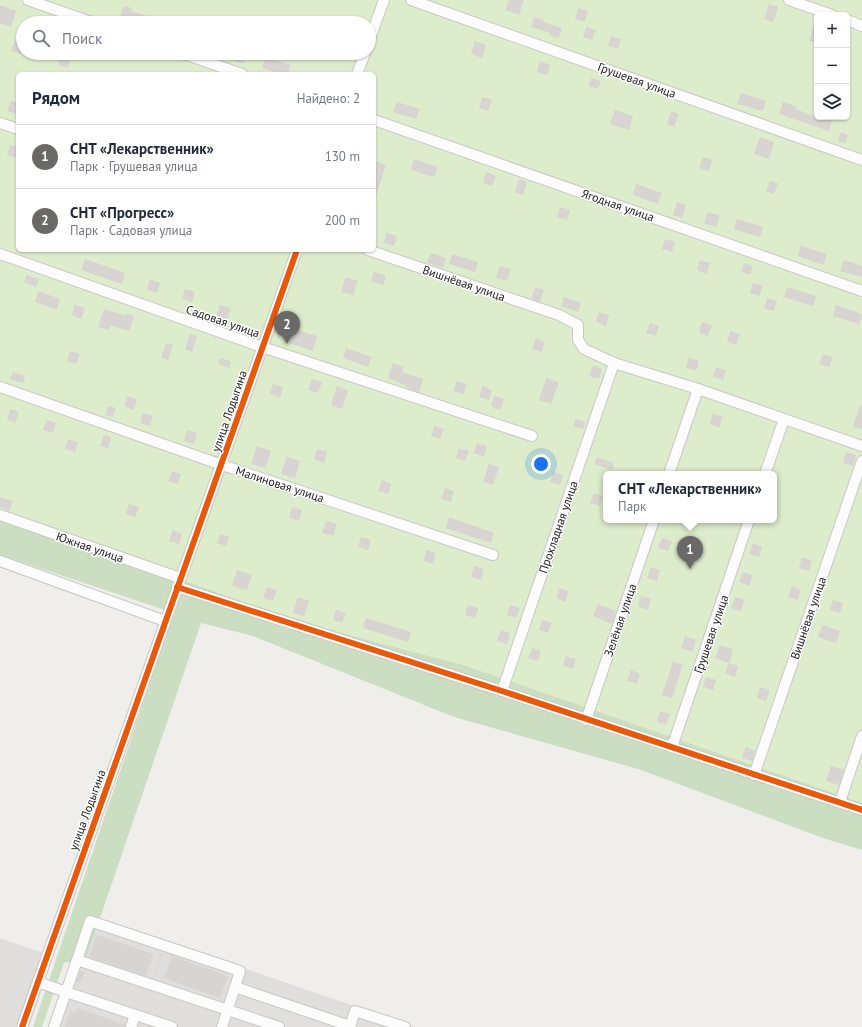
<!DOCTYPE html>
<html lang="ru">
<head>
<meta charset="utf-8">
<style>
  body { margin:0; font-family:"PT Sans",sans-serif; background:#f6f6f7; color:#1f2937 }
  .controls { position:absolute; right:12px; top:12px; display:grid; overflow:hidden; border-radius:6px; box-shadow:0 1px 3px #0004 }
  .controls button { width:36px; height:36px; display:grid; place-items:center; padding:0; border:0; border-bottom:1px solid #e0e1e3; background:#fff; color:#1f2937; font:20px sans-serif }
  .you { position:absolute; left:541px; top:464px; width:14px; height:14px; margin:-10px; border:3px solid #fff; border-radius:50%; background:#1a73e8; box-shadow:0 0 0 6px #1a73e833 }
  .badge { display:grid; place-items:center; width:26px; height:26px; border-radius:50%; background:#6a6968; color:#fff; font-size:13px; font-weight:700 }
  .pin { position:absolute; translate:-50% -33px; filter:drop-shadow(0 1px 2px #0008) }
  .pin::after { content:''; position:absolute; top:21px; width:14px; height:12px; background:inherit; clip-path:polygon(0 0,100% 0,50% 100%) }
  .popup { position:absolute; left:603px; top:471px; width:174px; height:52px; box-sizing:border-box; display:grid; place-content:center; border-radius:6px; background:#fff; filter:drop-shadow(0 1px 3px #0005); font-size:13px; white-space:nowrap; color:#747a83 }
  .popup b { font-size:15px; color:#1f2937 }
  .popup::after { content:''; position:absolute; left:50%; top:100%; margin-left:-8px; border:8px solid transparent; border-top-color:#fff }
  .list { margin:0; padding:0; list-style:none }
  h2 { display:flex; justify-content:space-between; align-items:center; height:52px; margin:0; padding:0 16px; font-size:17px }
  h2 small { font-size:13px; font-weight:400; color:#747a83 }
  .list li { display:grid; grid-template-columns:26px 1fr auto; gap:12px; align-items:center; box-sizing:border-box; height:64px; padding:0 16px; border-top:1px solid #e0e1e3 }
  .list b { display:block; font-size:15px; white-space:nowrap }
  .list p { margin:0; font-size:13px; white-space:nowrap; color:#747a83 }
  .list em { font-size:13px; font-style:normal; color:#747a83 }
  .icon { flex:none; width:22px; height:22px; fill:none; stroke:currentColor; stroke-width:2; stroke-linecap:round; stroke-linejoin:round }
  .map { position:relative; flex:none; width:862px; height:1027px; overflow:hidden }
  .search { position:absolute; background:#fff; box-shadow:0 1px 3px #0004; left:16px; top:16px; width:360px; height:44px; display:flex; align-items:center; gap:10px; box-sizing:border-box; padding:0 14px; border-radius:22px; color:#747a83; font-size:15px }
  .panel { position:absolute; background:#fff; box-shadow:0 1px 3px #0004; left:16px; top:72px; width:360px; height:180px; border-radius:6px }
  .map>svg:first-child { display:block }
  .residential { fill:#dfdedc }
  .grass { fill:#ddeccb; fill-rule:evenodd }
  .forest { fill:#cbdec1 }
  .parking { fill:#e0dfde }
  .building { fill:#d7d4d2 }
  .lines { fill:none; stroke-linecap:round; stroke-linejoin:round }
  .minor-casing { stroke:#c9c8c7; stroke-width:12 }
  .path { stroke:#dccecd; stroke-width:1.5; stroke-dasharray:2 2; stroke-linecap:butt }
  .minor { stroke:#fdfcfc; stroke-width:10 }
  .cycleway-casing { stroke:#fff; stroke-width:8 }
  .cycleway { stroke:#e8590c; stroke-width:6 }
  .labels { text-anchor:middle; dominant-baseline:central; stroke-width:3; stroke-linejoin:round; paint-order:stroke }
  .street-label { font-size:12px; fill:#222; stroke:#fff }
</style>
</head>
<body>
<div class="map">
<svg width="862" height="1027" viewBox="0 0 862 1027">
  <rect width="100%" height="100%" fill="#f0eeeb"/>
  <g class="residential">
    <polygon points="85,914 416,1027 48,1027 69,969"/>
    <polygon points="0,938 52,956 29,1027 0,1027"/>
  </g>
  <path class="grass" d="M0,0H862V849L0,522ZM817,15H847V117H817ZM23,23H369V53H23ZM18,74H374V250H18ZM606,474H774V520H606Z"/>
  <polygon class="forest" points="0,516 306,624 463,665 862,803 862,850 826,839 638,769 454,717 253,636 201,623 86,959 64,963 42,1027 33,1027 174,613 0,555"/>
  <polygon class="parking" points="249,980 351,1014 346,1027 269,1027 237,1016"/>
  <g class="building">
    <polygon points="509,0 524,0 519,15 505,10"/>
    <polygon points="769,4 778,7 773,22 764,19"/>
    <polygon points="0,5 16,11 11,27 0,23"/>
    <polygon points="124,6 132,8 131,11 163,21 162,23 137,23 120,17"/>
    <polygon points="578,8 588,11 585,22 575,19"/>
    <polygon points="534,17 544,20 543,22 562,28 559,38 549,35 550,33 531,27"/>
    <polygon points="815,21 817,21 817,43 809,41"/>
    <polygon points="586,27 596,30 592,40 583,37"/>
    <polygon points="611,36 621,39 618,49 608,46"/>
    <polygon points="15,41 23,43 21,54 11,51"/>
    <polygon points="475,41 486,45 482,58 471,54"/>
    <polygon points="234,53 247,53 244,64 232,60"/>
    <polygon points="62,54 71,57 68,68 58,65"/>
    <polygon points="265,57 291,65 288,74 282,74 262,68"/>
    <polygon points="540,61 550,65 547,75 537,72"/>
    <polygon points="591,78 601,81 598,89 589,86"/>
    <polygon points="741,93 766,101 763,111 737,104"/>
    <polygon points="482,97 492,100 488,111 479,108"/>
    <polygon points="11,101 18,103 17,114 7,111"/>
    <polygon points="397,102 420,109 416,119 393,112"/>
    <polygon points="783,102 796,106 795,109 817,117 832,120 829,131 779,114"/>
    <polygon points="615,110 633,116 629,130 610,124"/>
    <polygon points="671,111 679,114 674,127 667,124"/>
    <polygon points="841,132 848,135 845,143 838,141"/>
    <polygon points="760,137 774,142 769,159 754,154"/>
    <polygon points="10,145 18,147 17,158 7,155"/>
    <polygon points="703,157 712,160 709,171 699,168"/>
    <polygon points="414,159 438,167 434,177 411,170"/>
    <polygon points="374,161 386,165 376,196 374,196"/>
    <polygon points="486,172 496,176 492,186 483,183"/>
    <polygon points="519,179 527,182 523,195 515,192"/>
    <polygon points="770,181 778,183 774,194 766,191"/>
    <polygon points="636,184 662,193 658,204 633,195"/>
    <polygon points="677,202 686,205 682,218 673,215"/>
    <polygon points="560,207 570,210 567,220 557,217"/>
    <polygon points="708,212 720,216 716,227 704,223"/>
    <polygon points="737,219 763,227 760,237 734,229"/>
    <polygon points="387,233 397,236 394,246 384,243"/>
    <polygon points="665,239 675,242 672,252 662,249"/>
    <polygon points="801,246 827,254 823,265 798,256"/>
    <polygon points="431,253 446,258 443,268 427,263"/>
    <polygon points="452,254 478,262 475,272 449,264"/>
    <polygon points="85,259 125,273 122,284 81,270"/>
    <polygon points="700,260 710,263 707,274 697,270"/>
    <polygon points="844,260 862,266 862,277 840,271"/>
    <polygon points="744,263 753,266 750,275 741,272"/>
    <polygon points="500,266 511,269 507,281 496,278"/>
    <polygon points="374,272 386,276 383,285 371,281"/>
    <polygon points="26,275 39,279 36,287 24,282"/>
    <polygon points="346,277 358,281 353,295 341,292"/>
    <polygon points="150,279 160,283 157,293 147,290"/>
    <polygon points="753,283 763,286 759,296 750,293"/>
    <polygon points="535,287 544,290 540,302 531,299"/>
    <polygon points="787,287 816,296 813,306 784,297"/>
    <polygon points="185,289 195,292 192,302 182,299"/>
    <polygon points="38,291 60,299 57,310 35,302"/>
    <polygon points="564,297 581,303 578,312 561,306"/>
    <polygon points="767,298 777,301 774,311 764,308"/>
    <polygon points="75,305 85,308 81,319 72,315"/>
    <polygon points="220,305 231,308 226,322 216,318"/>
    <polygon points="836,305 862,314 859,324 833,316"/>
    <polygon points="104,309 126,316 127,314 134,316 129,331 110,325 109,330 98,327"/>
    <polygon points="599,312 609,315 606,326 596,322"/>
    <polygon points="702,322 712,325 708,336 699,333"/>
    <polygon points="650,323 659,326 656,336 646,333"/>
    <polygon points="294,329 317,336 313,351 289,343"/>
    <polygon points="730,331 740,334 736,345 727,342"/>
    <polygon points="190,334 197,336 192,352 185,349"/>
    <polygon points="536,338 545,342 542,352 532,349"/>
    <polygon points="166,343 173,345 168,360 161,358"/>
    <polygon points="346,348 372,357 368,367 343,358"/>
    <polygon points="70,351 80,354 76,364 67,361"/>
    <polygon points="823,354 833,357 829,367 819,364"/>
    <polygon points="220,358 231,361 229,368 218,364"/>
    <polygon points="689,358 699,361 696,371 686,368"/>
    <polygon points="393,363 404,367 402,372 423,379 419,392 407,388 407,386 388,378"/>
    <polygon points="593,365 602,369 599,379 589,376"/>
    <polygon points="716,367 726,370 723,380 713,377"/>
    <polygon points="13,372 25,376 23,383 10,379"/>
    <polygon points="546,378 559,382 551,404 539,400"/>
    <polygon points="312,379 322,382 318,393 308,390"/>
    <polygon points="457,381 467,384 463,394 453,391"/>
    <polygon points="273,384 283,387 280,398 270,394"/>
    <polygon points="337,386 348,390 342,409 331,405"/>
    <polygon points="483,386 492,390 489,400 479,397"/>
    <polygon points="127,396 137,399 134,410 124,406"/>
    <polygon points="494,396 504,399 500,410 491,406"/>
    <polygon points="860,405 862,405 862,429 853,427"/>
    <polygon points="108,406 116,408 113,417 105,415"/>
    <polygon points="10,409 19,412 15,423 7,420"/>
    <polygon points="143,413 153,416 150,426 140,423"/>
    <polygon points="713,414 723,417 719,428 710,424"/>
    <polygon points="576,419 585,422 583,429 573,426"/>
    <polygon points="47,420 56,423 53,433 43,430"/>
    <polygon points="434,426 444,429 440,439 431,436"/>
    <polygon points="187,430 197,433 194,444 184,441"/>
    <polygon points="104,435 111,437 108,448 100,446"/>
    <polygon points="68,439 78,442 75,452 65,449"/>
    <polygon points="477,443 487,446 484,457 474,453"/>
    <polygon points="257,446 271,451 265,468 251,464"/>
    <polygon points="459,448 469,451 465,461 456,458"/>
    <polygon points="317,449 327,452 324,463 314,459"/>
    <polygon points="846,452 856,455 853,466 843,463"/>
    <polygon points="287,457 300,461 295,478 281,474"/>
    <polygon points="597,457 614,463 612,470 594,464"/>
    <polygon points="489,464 499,467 493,485 483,482"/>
    <polygon points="172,471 181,474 178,484 168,481"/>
    <polygon points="553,472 563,475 560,485 550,482"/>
    <polygon points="382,480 391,484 388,494 378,491"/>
    <polygon points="445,488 454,491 451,502 441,499"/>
    <polygon points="594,493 603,496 600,506 590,503"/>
    <polygon points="0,497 13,501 10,511 0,507"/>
    <polygon points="129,504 139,507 135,517 126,514"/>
    <polygon points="292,507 302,510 299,521 289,518"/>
    <polygon points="449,517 494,533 491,543 446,528"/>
    <polygon points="326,521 337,524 333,536 322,533"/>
    <polygon points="173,530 182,534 179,544 169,541"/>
    <polygon points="220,534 229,537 226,546 217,543"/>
    <polygon points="361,537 371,540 368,550 358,547"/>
    <polygon points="662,538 672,541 668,551 658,548"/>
    <polygon points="753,543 762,547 759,557 749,554"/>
    <polygon points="427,550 436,553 433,564 423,561"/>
    <polygon points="802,557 812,561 809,571 799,568"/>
    <polygon points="474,566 484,569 481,580 471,577"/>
    <polygon points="651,567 660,570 657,581 647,578"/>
    <polygon points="237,570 252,575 247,590 232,586"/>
    <polygon points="743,572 753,575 749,586 739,582"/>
    <polygon points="792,586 801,590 798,600 788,597"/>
    <polygon points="267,587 277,590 273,601 263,598"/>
    <polygon points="559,588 569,591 565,602 556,598"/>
    <polygon points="641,596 651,599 648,610 638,606"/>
    <polygon points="298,597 309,601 304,616 293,613"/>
    <polygon points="735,597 744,600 741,611 731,608"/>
    <polygon points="833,600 843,603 840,613 830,610"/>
    <polygon points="598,604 616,611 612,624 593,616"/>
    <polygon points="468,605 478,608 475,618 465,615"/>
    <polygon points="510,605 520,608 516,618 507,615"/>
    <polygon points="336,610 346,613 342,623 333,620"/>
    <polygon points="366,618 411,632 408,642 363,628"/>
    <polygon points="542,620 552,623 548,633 539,630"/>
    <polygon points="822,625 840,631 836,643 818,637"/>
    <polygon points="501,630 510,633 507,644 497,641"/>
    <polygon points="685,636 696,640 692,652 681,648"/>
    <polygon points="720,645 733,649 729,663 715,658"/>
    <polygon points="532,648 541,651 538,661 528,658"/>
    <polygon points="566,656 576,659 573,669 563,666"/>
    <polygon points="673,662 683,665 672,698 662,695"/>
    <polygon points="729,663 738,666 735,677 725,673"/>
    <polygon points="631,670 640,674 637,684 627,681"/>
    <polygon points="706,677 716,680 713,690 703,687"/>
    <polygon points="760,687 770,690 766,701 757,698"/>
    <polygon points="660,711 670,714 666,725 657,722"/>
    <polygon points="746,747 755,751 752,761 742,758"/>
    <polygon points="831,766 844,770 839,785 826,781"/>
    <polygon points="97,935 153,954 146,976 89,957"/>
    <polygon points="172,956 228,976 220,998 164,978"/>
    <polygon points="80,971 84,972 80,983 76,982"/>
    <polygon points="77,1008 125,1025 125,1027 65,1027 70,1011 76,1013"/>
  </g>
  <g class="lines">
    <defs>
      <g id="minor">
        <polyline points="28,0 94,23"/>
        <polyline points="411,0 862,160"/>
        <polyline points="789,0 832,15"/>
        <polyline points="847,20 862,26"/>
        <polyline points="369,41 384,0"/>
        <polyline points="181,53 242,74"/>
        <polyline points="357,74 365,53"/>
        <polyline points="374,120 862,291"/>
        <polyline points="0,123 18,129"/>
        <polyline points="368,250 559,315 578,325 578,340 584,349 614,363 698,389 862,446"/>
        <polyline points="0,254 262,347 532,436"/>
        <polyline points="0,387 222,465 493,555"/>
        <polyline points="669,474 698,389"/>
        <polyline points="765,474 784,419"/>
        <polyline points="0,515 180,578"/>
        <polyline points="0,561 165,621"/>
        <polyline points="177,587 502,691 862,810"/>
        <polyline points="502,691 614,363"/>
        <polyline points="586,720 654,520"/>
        <polyline points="672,747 749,520"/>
        <polyline points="754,775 862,461"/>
        <polyline points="840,802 862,736"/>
        <polyline points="77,960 90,921 240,971 235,987"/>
        <polyline points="38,982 66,992 77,960 279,1027"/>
        <polyline points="22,1027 297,250"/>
        <polyline points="54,1027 66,992 172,1027"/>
        <polyline points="131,1027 135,1015"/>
        <polyline points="222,1027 235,987 350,1026"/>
        <polyline points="350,1027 355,1011 405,1027"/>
      </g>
    </defs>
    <use href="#minor" class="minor-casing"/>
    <polyline class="path" points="154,975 162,954"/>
    <use href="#minor" class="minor"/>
    <defs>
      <g id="cycleway">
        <polyline points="177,587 502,691 862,810"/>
        <polyline points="22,1027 297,250"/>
      </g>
    </defs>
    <use href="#cycleway" class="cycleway-casing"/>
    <use href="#cycleway" class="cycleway"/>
  </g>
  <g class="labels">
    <g class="street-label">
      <text transform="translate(637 80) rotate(20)">Грушевая улица</text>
      <text transform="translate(618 205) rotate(19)">Ягодная улица</text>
      <text transform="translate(464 283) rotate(19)">Вишнёвая улица</text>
      <text transform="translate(223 321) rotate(19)">Садовая улица</text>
      <text transform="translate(229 411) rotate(-71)">улица Лодыгина</text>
      <text transform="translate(280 484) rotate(18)">Малиновая улица</text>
      <text transform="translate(558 527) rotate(-71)">Прохладная улица</text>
      <text transform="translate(90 547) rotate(19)">Южная улица</text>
      <text transform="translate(808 618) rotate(-71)">Вишнёвая улица</text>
      <text transform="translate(620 620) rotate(-71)">Зелёная улица</text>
      <text transform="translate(711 634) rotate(-71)">Грушевая улица</text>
      <text transform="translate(87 810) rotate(-70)">улица Лодыгина</text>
    </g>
  </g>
</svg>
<div class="controls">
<button>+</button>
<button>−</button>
<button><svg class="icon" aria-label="layers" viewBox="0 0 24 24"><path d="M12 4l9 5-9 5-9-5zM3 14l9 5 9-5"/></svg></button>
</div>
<div class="you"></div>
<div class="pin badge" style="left:690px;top:569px">1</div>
<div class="popup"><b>СНТ «Лекарственник»</b>Парк</div>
<div class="pin badge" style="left:287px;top:344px">2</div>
<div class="search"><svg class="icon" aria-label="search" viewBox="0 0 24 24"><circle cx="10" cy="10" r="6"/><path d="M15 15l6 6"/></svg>Поиск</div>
<section class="panel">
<h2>Рядом<small>Найдено: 2</small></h2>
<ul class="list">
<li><span class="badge">1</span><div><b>СНТ «Лекарственник»</b><p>Парк · Грушевая улица</p></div><em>130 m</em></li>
<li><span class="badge">2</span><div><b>СНТ «Прогресс»</b><p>Парк · Садовая улица</p></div><em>200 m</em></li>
</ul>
</section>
</div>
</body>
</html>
